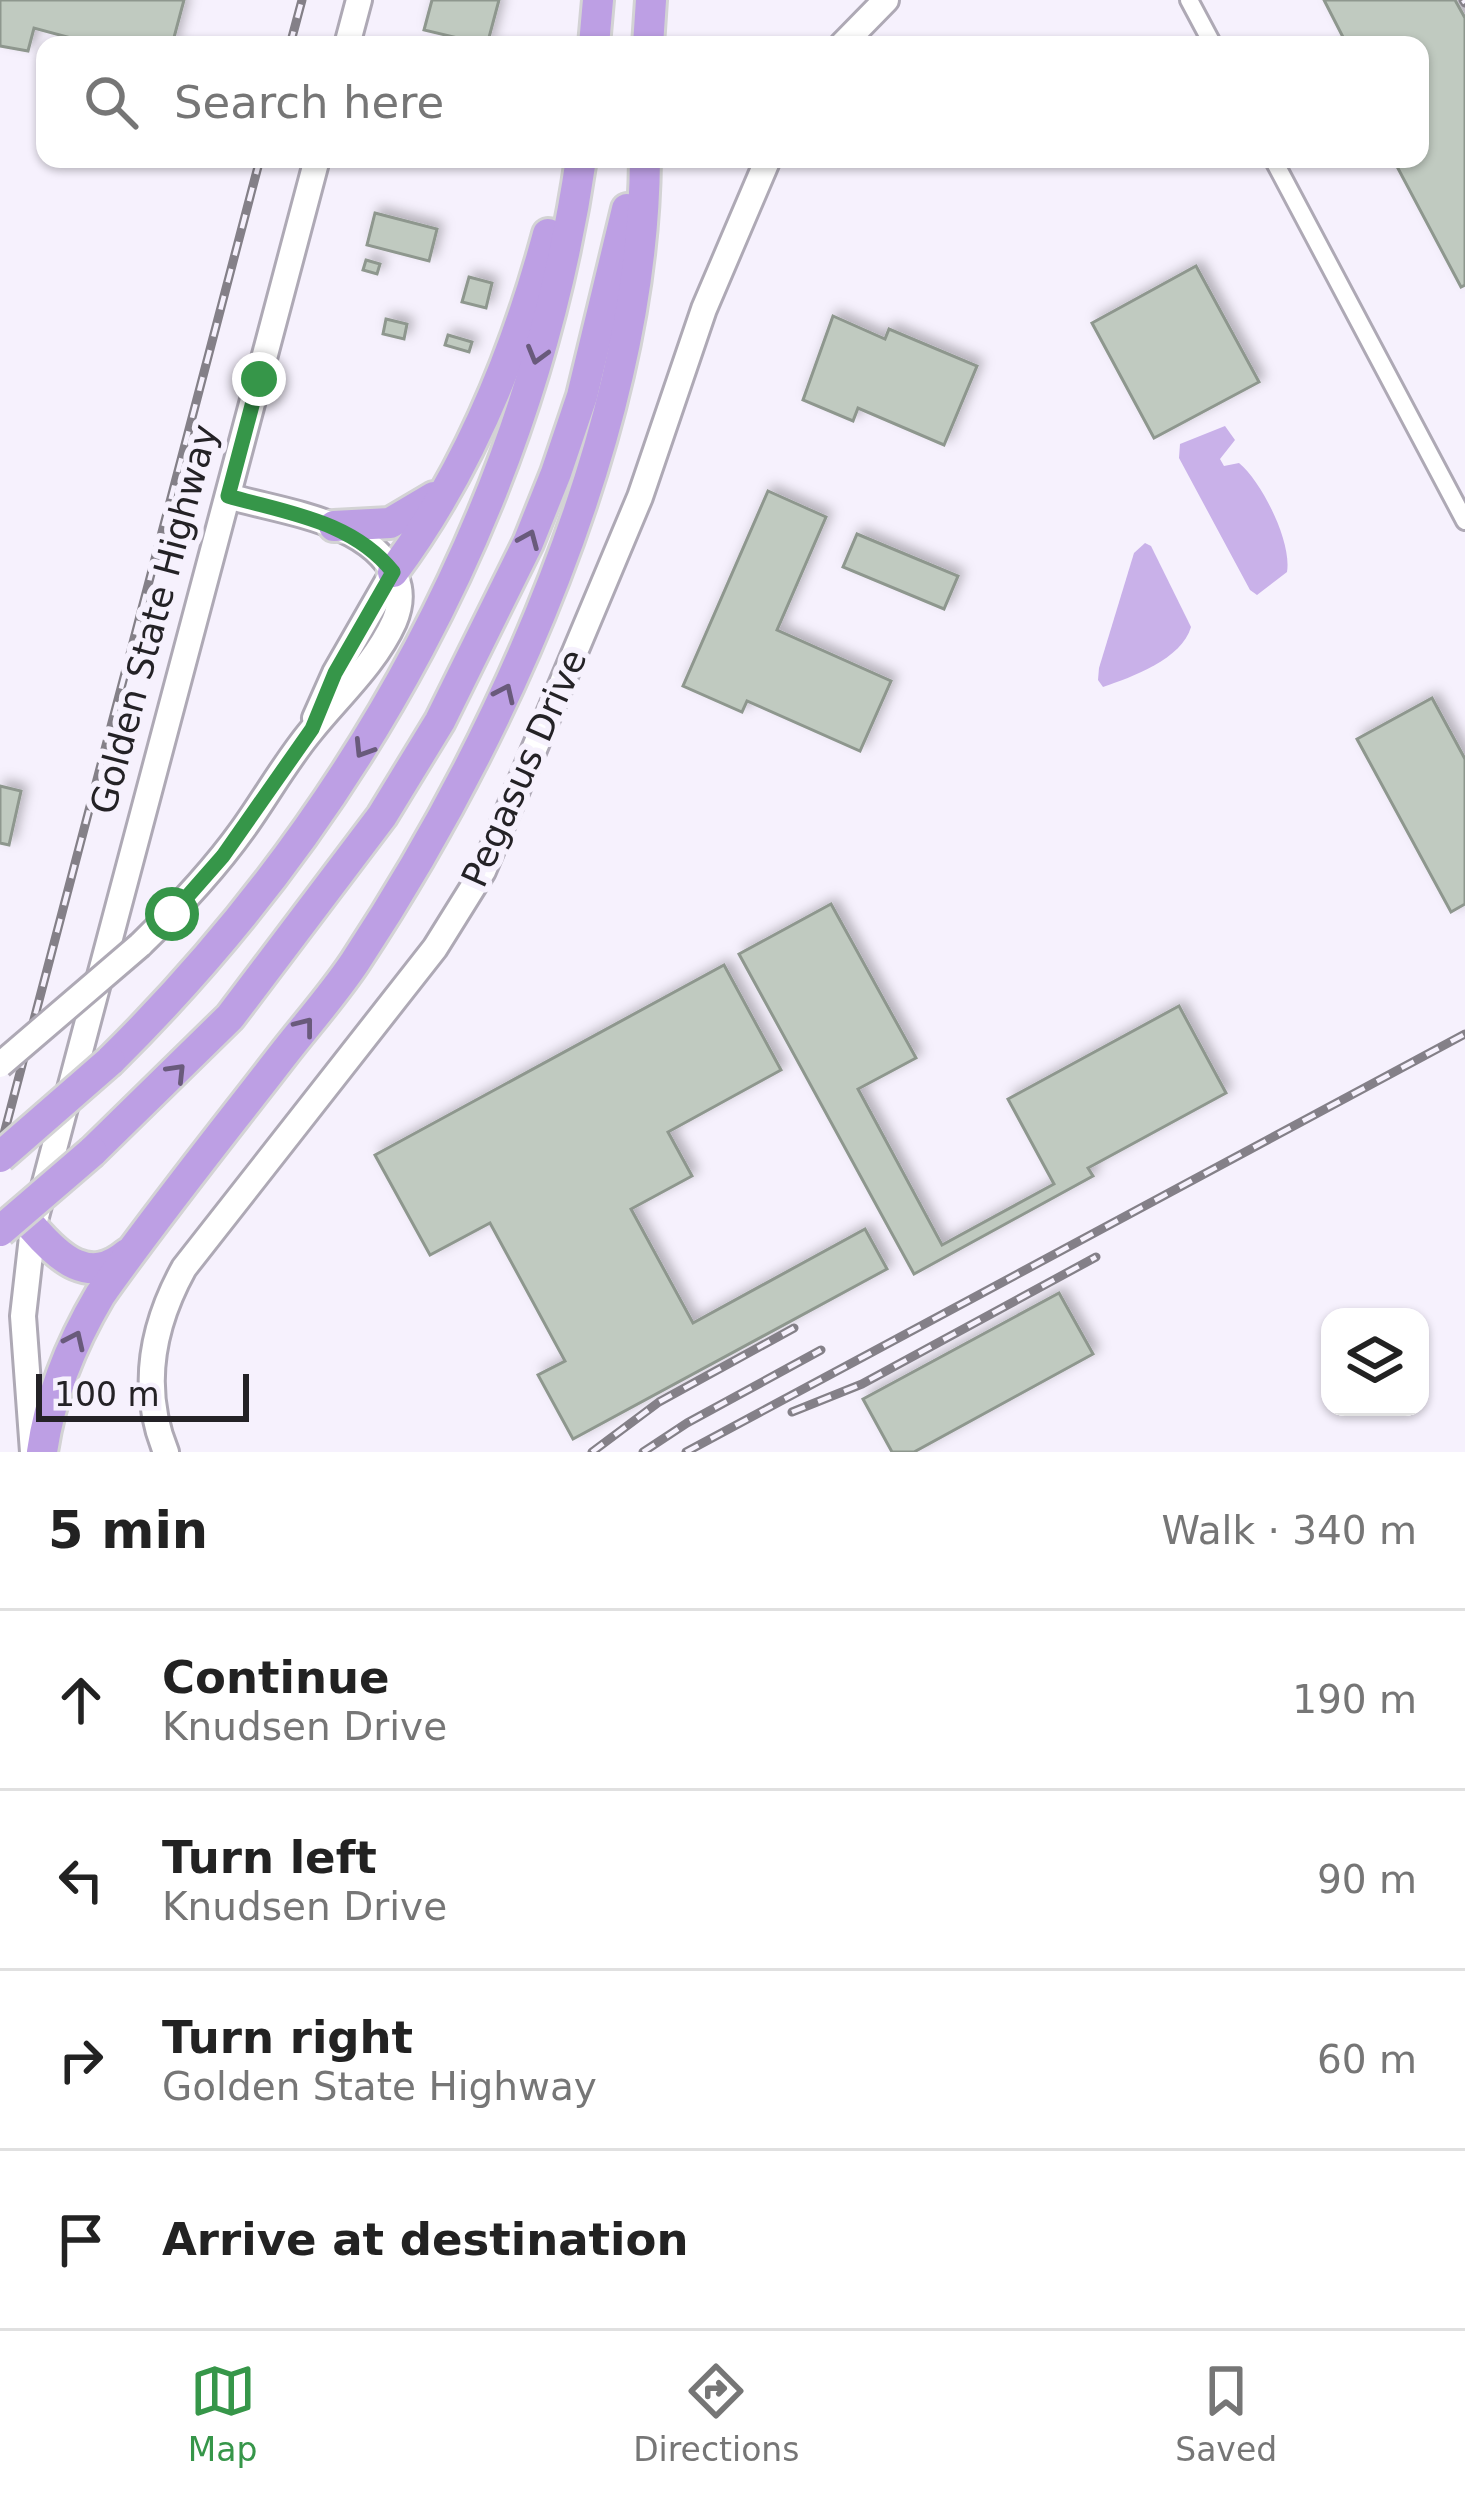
<!DOCTYPE html>
<html lang="en">
<head>
<meta charset="utf-8">
<style>
  body { margin:0; font-family:"DejaVu Sans",sans-serif; background:#f6f6f6; color:#222 }
  .controls { position:absolute; right:36px; bottom:36px; display:grid; overflow:hidden; border-radius:24px; box-shadow:0 3px 9px #0004 }
  .controls button { width:108px; height:108px; display:grid; place-items:center; padding:0; border:0; border-bottom:3px solid #e0e0e0; background:#fff; color:#222; font:60px sans-serif }
  .scale { position:absolute; left:36px; bottom:30px; width:213px; box-sizing:border-box; padding-left:12px; border:6px solid #242226; border-top:0; font-size:33px; line-height:42px; white-space:nowrap; color:#242226; -webkit-text-stroke:9px #f6f1fd; paint-order:stroke }
  .stop { position:absolute; width:36px; height:36px; margin:-27px; border:9px solid #369649; border-radius:50%; background:#fff }
  .stop.end { background:#369649; border-color:#fff; box-shadow:0 3px 12px #0008 }
  .list { margin:0; padding:0; list-style:none }
  h2 { display:flex; justify-content:space-between; align-items:center; height:156px; margin:0; padding:0 48px; font-size:51px }
  h2 small { font-size:39px; font-weight:400; color:#767676 }
  .list li { display:grid; grid-template-columns:78px 1fr auto; gap:36px; align-items:center; box-sizing:border-box; height:180px; padding:0 48px; border-top:3px solid #e0e0e0 }
  .list b { display:block; font-size:45px; white-space:nowrap }
  .list p { margin:0; font-size:39px; white-space:nowrap; color:#767676 }
  .list em { font-size:39px; font-style:normal; color:#767676 }
  .icon { flex:none; width:66px; height:66px; fill:none; stroke:currentColor; stroke-width:2; stroke-linecap:round; stroke-linejoin:round }
  .map { position:relative; flex:none; width:1465px; height:1452px; overflow:hidden }
  .search { position:absolute; background:#fff; box-shadow:0 3px 9px #0004; left:36px; right:36px; top:36px; height:132px; display:flex; align-items:center; gap:30px; box-sizing:border-box; padding:0 42px; border-radius:24px; color:#767676; font-size:45px }
  .sheet { height:876px; background:#fff }
  nav { display:flex; justify-content:space-around; align-items:center; box-sizing:border-box; height:168px; border-top:3px solid #e0e0e0; background:#fff; font-size:33px; color:#767676 }
  nav a { display:grid; justify-items:center; gap:6px }
  nav .on { color:#369649 }
  .map>svg:first-child { display:block }
  .water { fill:#c9b1e9 }
  .building { fill:#c0cac0; stroke:#8e978e; stroke-width:3; filter:url(#shadow) }
  .lines { fill:none; stroke-linecap:round; stroke-linejoin:round }
  .street-casing { stroke:#aea9b5; stroke-width:22 }
  .secondary-casing { stroke:#aea9b5; stroke-width:30 }
  .highway-casing { stroke:#d3d3d4; stroke-width:36 }
  .street { stroke:#fff; stroke-width:16 }
  .secondary { stroke:#fff; stroke-width:24 }
  .highway { stroke:#bd9fe4; stroke-width:30 }
  .rail-casing { stroke:#848088; stroke-width:9 }
  .rail { stroke:#f6f1fd; stroke-width:4.5; stroke-dasharray:14; stroke-linecap:butt }
  .secondary-bridge-casing { stroke:#aea9b5; stroke-width:30; stroke-linecap:butt }
  .highway-bridge-casing { stroke:#d3d3d4; stroke-width:36; stroke-linecap:butt }
  .secondary-bridge { stroke:#fff; stroke-width:24 }
  .highway-bridge { stroke:#bd9fe4; stroke-width:30 }
  .oneway { stroke:#695a7b }
  .route { stroke:#369649; stroke-width:15 }
  .labels { text-anchor:middle; dominant-baseline:central; stroke-width:12; stroke-linejoin:round; paint-order:stroke }
  .street-label { font-size:36px; fill:#242226; stroke:#f6f1fd }
</style>
</head>
<body>
<div class="map">
<svg width="1465" height="1452" viewBox="0 0 1465 1452">
  <defs>
    <filter id="shadow"><feDropShadow dx="5.5" dy="-5.5" stdDeviation="6" flood-color="#0004"/></filter>
  </defs>
  <rect width="100%" height="100%" fill="#f6f1fd"/>
  <g class="water">
    <path d="M1225,426L1235,440L1220,459L1224,466L1239,463C1262,482 1292,542 1287,572L1257,595L1250,590L1179,458L1180,444Z"/>
    <path d="M1145,543L1151,546L1191,627C1182,659 1132,677 1103,687L1098,680L1099,668L1134,553Z"/>
  </g>
  <g class="building">
    <polygon points="0,0 184,0 172,45 97,45 34,28 28,51 0,46"/>
    <polygon points="432,0 499,0 487,45 424,30"/>
    <polygon points="1324,0 1455,0 1465,18 1465,285 1461,287 1393,159 1420,159 1420,45 1347,45"/>
    <polygon points="375,213 437,229 429,261 367,245"/>
    <polygon points="366,260 380,264 377,274 363,270"/>
    <polygon points="1196,266 1259,382 1154,438 1092,323"/>
    <polygon points="469,277 492,283 486,308 462,302"/>
    <polygon points="833,316 885,339 889,329 977,366 944,445 858,408 853,421 803,400"/>
    <polygon points="386,319 407,324 404,339 383,334"/>
    <polygon points="448,335 472,342 469,352 445,345"/>
    <polygon points="768,491 826,517 777,630 891,681 860,751 747,701 742,712 683,686"/>
    <polygon points="857,534 958,576 944,609 843,567"/>
    <polygon points="1432,698 1465,759 1465,904 1451,912 1357,739"/>
    <polygon points="0,786 21,791 9,845 0,843"/>
    <polygon points="831,904 916,1058 858,1089 942,1245 1054,1184 1008,1099 1179,1006 1226,1093 1088,1168 1093,1176 914,1274 739,954"/>
    <polygon points="724,965 781,1070 668,1132 692,1176 631,1209 693,1323 865,1229 887,1269 573,1439 538,1375 565,1361 490,1223 430,1255 375,1155"/>
    <polygon points="1059,1293 1093,1354 914,1452 892,1452 863,1399"/>
  </g>
  <g class="lines">
    <defs>
      <g id="street">
        <polyline points="1189,0 1213,45"/>
        <polyline points="1273,159 1465,521"/>
      </g>
      <g id="secondary">
        <polyline points="347,45 359,0"/>
        <polyline points="842,45 886,0"/>
        <polyline points="315,718 335,673 393,572"/>
        <path d="M140,945C177,909 213,871 243,829C266,797 286,761 311,731C339,696 375,664 394,622C400,608 402,592 396,578C370,520 281,512 228,496"/>
        <polyline points="33,1452 23,1316 33,1228 317,159"/>
        <path d="M166,1452C140,1389 152,1326 184,1268L435,948L483,871L640,497L704,309L768,159"/>
      </g>
      <g id="highway">
        <polyline points="594,45 598,0"/>
        <polyline points="648,45 651,0"/>
        <polyline points="334,526 390,523 434,497"/>
        <path d="M393,572C467,473 516,353 548,234"/>
        <path d="M110,1061C356,818 531,504 581,159"/>
        <polyline points="92,1152 230,1017 382,816 440,721 528,543 556,473 582,396 627,209"/>
        <path d="M33,1228C59,1258 89,1286 127,1254"/>
        <path d="M42,1452C50,1395 71,1344 100,1295C158,1213 221,1135 282,1056C306,1025 333,995 355,962C502,739 643,430 645,159"/>
      </g>
    </defs>
    <use href="#street" class="street-casing"/>
    <use href="#secondary" class="secondary-casing"/>
    <use href="#highway" class="highway-casing"/>
    <use href="#street" class="street"/>
    <use href="#secondary" class="secondary"/>
    <use href="#highway" class="highway"/>
    <defs>
      <g id="rail">
        <polyline points="1463,0 1465,3"/>
        <polyline points="290,45 302,0"/>
        <polyline points="0,1149 260,159"/>
        <polyline points="792,1412 862,1384 1096,1257"/>
        <polyline points="592,1452 659,1402 794,1328"/>
        <polyline points="643,1452 687,1423 821,1350"/>
        <polyline points="686,1452 1465,1034"/>
      </g>
    </defs>
    <use href="#rail" class="rail-casing"/>
    <use href="#rail" class="rail"/>
    <defs>
      <polyline id="secondary-bridge" points="0,1065 140,945"/>
      <g id="highway-bridge">
        <polyline points="0,1157 110,1061"/>
        <polyline points="0,1231 92,1152"/>
      </g>
    </defs>
    <use href="#secondary-bridge" class="secondary-bridge-casing"/>
    <use href="#highway-bridge" class="highway-bridge-casing"/>
    <use href="#secondary-bridge" class="secondary-bridge"/>
    <use href="#highway-bridge" class="highway-bridge"/>
  </g>
  <defs><path id="oneway-chevron" d="M-2-3.5L2.5 0L-2 3.5" fill="none" stroke-width="1.6" stroke-linecap="round" stroke-linejoin="round" transform="scale(3)"/></defs>
  <g class="oneway">
    <use href="#oneway-chevron" transform="translate(537 355) rotate(106)"/>
    <use href="#oneway-chevron" transform="translate(529 539) rotate(-67)"/>
    <use href="#oneway-chevron" transform="translate(505 693) rotate(-65)"/>
    <use href="#oneway-chevron" transform="translate(363 749) rotate(122)"/>
    <use href="#oneway-chevron" transform="translate(305 1026) rotate(-52)"/>
    <use href="#oneway-chevron" transform="translate(177 1072) rotate(-46)"/>
    <use href="#oneway-chevron" transform="translate(75 1340) rotate(-65)"/>
  </g>
  <g class="lines">
    <path class="route" d="M172,914L223,856L312,729L335,673L393,572C353,521 287,513 228,496L259,379"/>
  </g>
  <g class="labels">
    <g class="street-label">
      <text transform="translate(154 619) rotate(-75)">Golden State Highway</text>
      <text transform="translate(524 768) rotate(-66)">Pegasus Drive</text>
    </g>
  </g>
</svg>
<div class="controls">
<button><svg class="icon" aria-label="layers" viewBox="0 0 24 24"><path d="M12 4l9 5-9 5-9-5zM3 14l9 5 9-5"/></svg></button>
</div>
<div class="scale">100 m</div>
<div class="stop" style="left:172px;top:914px"></div>
<div class="stop end" style="left:259px;top:379px"></div>
<div class="search"><svg class="icon" aria-label="search" viewBox="0 0 24 24"><circle cx="10" cy="10" r="6"/><path d="M15 15l6 6"/></svg>Search here</div>
</div>
<section class="sheet">
<h2>5 min<small>Walk · 340 m</small></h2>
<ul class="list">
<li><svg class="icon" aria-label="ahead" viewBox="0 0 24 24"><path d="M12 20V5M6 11l6-6 6 6"/></svg><div><b>Continue</b><p>Knudsen Drive</p></div><em>190 m</em></li>
<li><svg class="icon" aria-label="left" viewBox="0 0 24 24"><path d="M17 20v-9H6M10 6l-5 5 5 5"/></svg><div><b>Turn left</b><p>Knudsen Drive</p></div><em>90 m</em></li>
<li><svg class="icon" aria-label="right" viewBox="0 0 24 24"><path d="M7 20v-9h11M14 6l5 5-5 5"/></svg><div><b>Turn right</b><p>Golden State Highway</p></div><em>60 m</em></li>
<li><svg class="icon" aria-label="arrive" viewBox="0 0 24 24"><path d="M6 21V4h12l-3 4 3 4H6"/></svg><div><b>Arrive at destination</b></div></li>
</ul>
</section>
<nav>
<a class="on"><svg class="icon" aria-label="map" viewBox="0 0 24 24"><path d="M3 6l6-2 6 2 6-2v14l-6 2-6-2-6 2zM9 4v14M15 6v14"/></svg>Map</a>
<a><svg class="icon" aria-label="directions" viewBox="0 0 24 24"><path d="M12 3l9 9-9 9-9-9zM9 14v-3h6M13 9l2 2-2 2"/></svg>Directions</a>
<a><svg class="icon" aria-label="saved" viewBox="0 0 24 24"><path d="M7 4h10v16l-5-4-5 4z"/></svg>Saved</a>
</nav>
</body>
</html>
